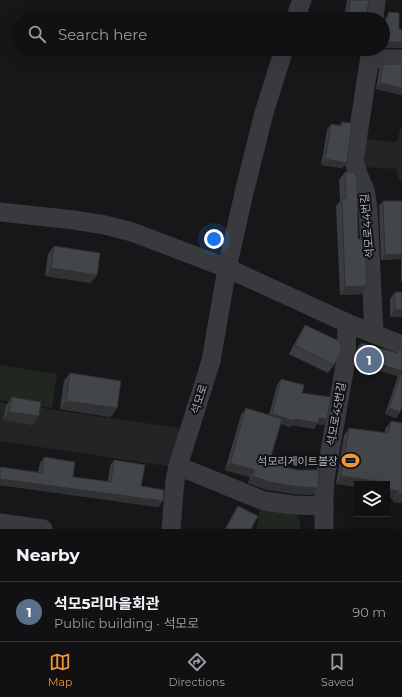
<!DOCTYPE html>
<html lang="en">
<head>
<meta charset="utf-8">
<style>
  body { margin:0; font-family:Montserrat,"Noto Sans KR",sans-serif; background:#1a1a1c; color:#f1f3f6 }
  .controls { position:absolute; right:12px; bottom:12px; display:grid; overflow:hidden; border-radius:0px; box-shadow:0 4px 16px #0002 }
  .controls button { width:36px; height:36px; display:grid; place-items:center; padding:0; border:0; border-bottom:1px solid #303133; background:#111113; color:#f1f3f6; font:20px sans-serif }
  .you { position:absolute; left:214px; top:239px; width:14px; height:14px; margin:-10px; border:3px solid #fff; border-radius:50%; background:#1a73e8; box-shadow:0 0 0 6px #1a73e833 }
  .badge { display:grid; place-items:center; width:26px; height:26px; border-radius:50%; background:#f09538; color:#fff; font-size:13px; font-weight:700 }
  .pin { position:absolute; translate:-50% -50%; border:2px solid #fff; box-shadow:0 1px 4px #0006 }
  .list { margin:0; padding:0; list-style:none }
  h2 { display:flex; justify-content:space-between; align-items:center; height:52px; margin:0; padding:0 16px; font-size:17px }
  h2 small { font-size:13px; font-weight:400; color:#9c9da0 }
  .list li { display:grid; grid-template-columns:26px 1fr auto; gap:12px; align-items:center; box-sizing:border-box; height:60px; padding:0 16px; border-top:1px solid #303133 }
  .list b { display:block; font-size:15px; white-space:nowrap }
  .list p { margin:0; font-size:13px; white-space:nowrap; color:#9c9da0 }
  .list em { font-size:13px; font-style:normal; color:#9c9da0 }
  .icon { flex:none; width:22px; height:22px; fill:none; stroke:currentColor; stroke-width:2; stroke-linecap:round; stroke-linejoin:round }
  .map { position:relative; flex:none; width:402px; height:529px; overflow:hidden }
  .search { position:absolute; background:#111113; box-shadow:0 4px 16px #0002; left:12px; right:12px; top:12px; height:44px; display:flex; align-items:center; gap:10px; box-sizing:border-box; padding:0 14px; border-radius:22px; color:#9c9da0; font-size:15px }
  .sheet { height:112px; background:#111113 }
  nav { display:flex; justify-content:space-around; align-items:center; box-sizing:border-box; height:56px; border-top:1px solid #303133; background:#111113; font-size:11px; color:#9c9da0 }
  nav a { display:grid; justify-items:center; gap:2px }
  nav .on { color:#f09538 }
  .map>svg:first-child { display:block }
  .built { fill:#232426 }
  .green { fill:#1f271f }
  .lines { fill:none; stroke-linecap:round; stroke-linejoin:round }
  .minor { stroke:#383a3e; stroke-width:19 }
  .wall { fill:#3a3c3f }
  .shaded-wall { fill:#2f3133 }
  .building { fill:#434649; stroke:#2f3133 }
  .labels { text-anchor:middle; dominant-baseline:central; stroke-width:4; stroke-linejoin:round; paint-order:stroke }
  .street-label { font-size:11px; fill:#a9b1b9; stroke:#121214 }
  .poi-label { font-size:11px; fill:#a9b1b9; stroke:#121214; text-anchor:end }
</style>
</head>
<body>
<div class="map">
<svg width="402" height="529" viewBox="0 0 402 529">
  <rect width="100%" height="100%" fill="#171719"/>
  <g class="built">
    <polygon points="402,126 402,182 398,180 397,169 362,167 364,139 395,142 398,140 400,129"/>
    <polygon points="0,402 179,428 173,467 0,441"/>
  </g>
  <g class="green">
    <polygon points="0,365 57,374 52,408 0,400"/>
    <path d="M261,507C270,509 293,510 298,517C301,520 300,525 300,529H256Z"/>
  </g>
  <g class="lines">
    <g class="minor">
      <polyline points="295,19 302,0"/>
      <polyline points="374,19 376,0"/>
      <polyline points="371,49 354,161 358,174 365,190 368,208 374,334"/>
      <polyline points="370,59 402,59"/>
      <polyline points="0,212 74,220 105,225 132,232 227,268 347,323 402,345"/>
      <polyline points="178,466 264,501 293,505 324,506"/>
      <polyline points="0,523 43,529"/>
      <polyline points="171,529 175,481 178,466 211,361 227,268 244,193 264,113 284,49"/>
      <polyline points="324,529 324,496 325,479 346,360 347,323"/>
    </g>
  </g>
  <g class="wall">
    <polygon points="347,0 369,0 367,12 368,17 369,19 344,19"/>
    <polygon points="389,12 399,29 402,48 384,48 383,23"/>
    <polygon points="383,64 402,64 402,95 376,89 379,70"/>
    <polygon points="342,122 347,163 342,168 321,165 327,130 331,124 339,126"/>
    <polygon points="345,172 358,239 361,294 340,295 336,206 340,201 339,180"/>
    <polygon points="383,201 402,201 402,282 401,282 401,259 381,260 379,206"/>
    <polygon points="54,246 91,283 45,276 48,254"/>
    <polygon points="395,292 402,292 402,317 390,317 390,299"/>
    <polygon points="305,325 334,365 328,373 289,354 300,333"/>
    <polygon points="361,343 396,353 399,349 402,350 400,412 396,418 385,414 398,376 356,364 357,348"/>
    <polygon points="70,373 111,417 60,409 64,381"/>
    <polygon points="281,379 302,393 327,419 323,425 317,424 314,429 291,425 291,427 281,424 269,463 313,495 294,494 264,489 248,483 250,477 225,470 241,415 246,408 269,415 277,385"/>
    <polygon points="12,397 39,416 33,425 3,420 6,406"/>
    <polygon points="391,421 402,423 402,503 393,502 393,499 387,484 336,484 344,435 349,428 385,433 385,429"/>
    <polygon points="44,457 73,477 108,482 110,466 114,460 141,486 163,501 158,507 0,485 0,467 38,472 40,463"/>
    <polygon points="238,506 251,529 225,529 234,512"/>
  </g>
  <g class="shaded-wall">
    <polygon points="386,40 388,40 384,46 383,46 383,44"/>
    <polygon points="388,42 402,42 402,48 384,48"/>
    <polygon points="380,83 402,88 402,95 376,89"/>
    <polygon points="325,159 347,163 342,168 321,165"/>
    <polygon points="402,254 402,258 401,259 381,260 385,255"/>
    <polygon points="51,268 97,275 91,283 45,276"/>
    <polygon points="367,286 361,294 340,295 345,287"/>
    <polygon points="395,310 402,310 402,317 390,317"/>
    <polygon points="361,358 402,371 398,376 356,364"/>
    <polygon points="66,401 117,408 111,417 60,409"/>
    <polygon points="389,408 400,412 396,418 385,414"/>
    <polygon points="9,412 39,416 33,425 3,420"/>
    <polygon points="272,414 295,419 319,418 327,419 323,425 317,424 314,429 291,425 291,427 268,420"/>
    <polygon points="230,463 255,470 250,477 225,470"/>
    <polygon points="253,476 318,488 313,495 294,494 264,489 248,483"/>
    <polygon points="341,476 375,481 373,484 357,484 357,487 336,484"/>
    <polygon points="0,479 163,501 158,507 0,485"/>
    <polygon points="387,489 399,491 393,499 387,498"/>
    <polygon points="398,494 402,494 402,503 393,502"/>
  </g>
  <g class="building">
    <polygon points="350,0 369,0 367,12 368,17 369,19 348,19"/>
    <polygon points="389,12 399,13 399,29 402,30 402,42 388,42 388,40 386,40 383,36 383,23 387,19"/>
    <polygon points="383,64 402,64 402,88 380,83"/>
    <polygon points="342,122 352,123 347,163 325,159 331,124 341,126"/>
    <polygon points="345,172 354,172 357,177 358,239 365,239 367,286 345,287 342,198 346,198"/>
    <polygon points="383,201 402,201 402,254 385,255"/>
    <polygon points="54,246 100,253 97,275 51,268"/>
    <rect x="395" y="292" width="7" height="18"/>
    <polygon points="305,325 341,342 341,352 334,365 295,346"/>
    <polygon points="361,343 397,353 399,349 402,350 402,407 400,412 389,408 402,371 361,358"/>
    <polygon points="70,373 121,381 117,408 66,401"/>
    <polygon points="281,379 304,385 302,393 331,397 327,419 319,418 318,423 295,419 295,421 272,414"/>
    <polygon points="12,397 41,402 39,416 9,412"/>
    <polygon points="246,408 282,419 269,463 297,470 319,470 318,488 299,487 269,482 253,476 255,470 230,463"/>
    <polygon points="391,421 402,423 402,494 398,494 399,491 387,489 387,484 375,484 375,481 341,476 349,428 388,433"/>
    <polygon points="44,457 75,462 73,477 111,482 114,460 145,465 141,486 164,490 163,501 0,479 0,467 42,473"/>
    <polygon points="238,506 258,516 251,529 226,529"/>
  </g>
  <defs>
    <symbol id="stadium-bare" viewBox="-9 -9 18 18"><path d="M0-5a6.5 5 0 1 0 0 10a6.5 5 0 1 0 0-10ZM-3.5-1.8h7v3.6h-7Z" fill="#f09538" stroke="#121214" stroke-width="2.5" paint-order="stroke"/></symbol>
  </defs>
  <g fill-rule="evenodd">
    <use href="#stadium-bare" x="338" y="448" width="25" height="25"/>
  </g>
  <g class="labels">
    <g class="street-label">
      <text transform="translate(367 226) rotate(-95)">석모로44번길</text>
      <text transform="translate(199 399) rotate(-72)">석모로</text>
      <text transform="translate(336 414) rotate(-80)">석모로45번길</text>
    </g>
    <g class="poi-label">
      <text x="338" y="461">석모리게이트볼장</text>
    </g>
  </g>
</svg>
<div class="controls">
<button><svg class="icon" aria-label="layers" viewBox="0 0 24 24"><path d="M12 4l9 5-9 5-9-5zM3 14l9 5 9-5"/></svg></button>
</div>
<div class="you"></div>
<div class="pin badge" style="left:369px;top:360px;background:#5c6f8a">1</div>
<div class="search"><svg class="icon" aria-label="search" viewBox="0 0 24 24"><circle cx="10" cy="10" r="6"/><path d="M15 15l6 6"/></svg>Search here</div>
</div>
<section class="sheet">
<h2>Nearby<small></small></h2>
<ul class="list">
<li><span class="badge" style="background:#5c6f8a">1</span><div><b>석모5리마을회관</b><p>Public building · 석모로</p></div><em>90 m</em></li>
</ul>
</section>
<nav>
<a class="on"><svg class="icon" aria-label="map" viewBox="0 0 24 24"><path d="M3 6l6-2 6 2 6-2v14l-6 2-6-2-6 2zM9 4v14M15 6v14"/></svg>Map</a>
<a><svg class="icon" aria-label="directions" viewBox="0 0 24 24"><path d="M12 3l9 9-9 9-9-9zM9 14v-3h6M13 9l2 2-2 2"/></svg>Directions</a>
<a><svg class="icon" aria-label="saved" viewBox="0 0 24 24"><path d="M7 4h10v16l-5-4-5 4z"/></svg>Saved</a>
</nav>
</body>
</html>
